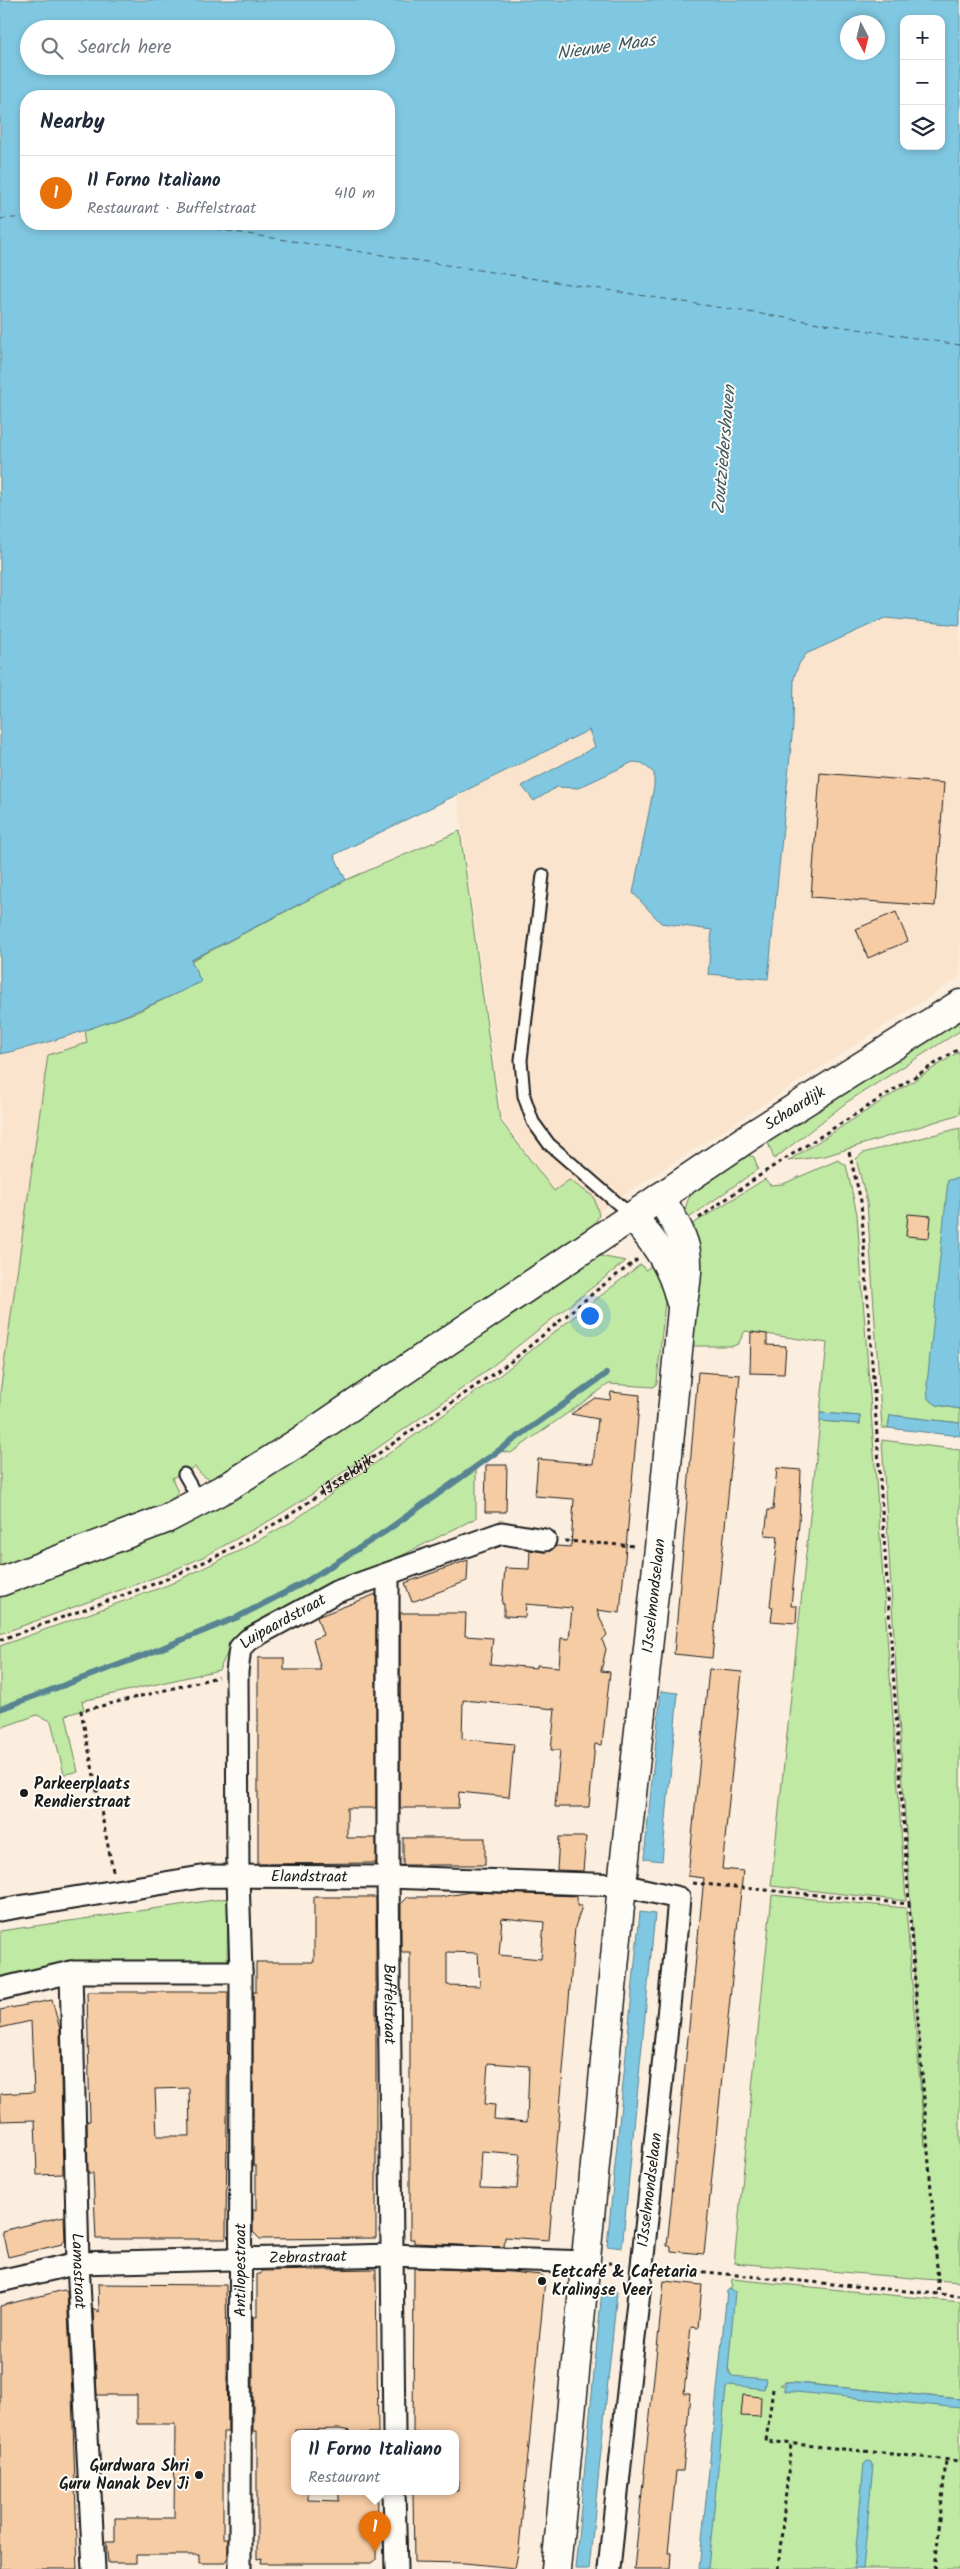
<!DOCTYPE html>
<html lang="en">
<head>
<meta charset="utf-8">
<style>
  body { margin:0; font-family:Kalam,sans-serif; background:#f2f2f3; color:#1f2937 }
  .controls { position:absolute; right:15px; top:15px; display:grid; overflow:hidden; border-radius:10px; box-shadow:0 2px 8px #0003 }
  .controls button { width:45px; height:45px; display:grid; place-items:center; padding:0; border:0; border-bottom:1px solid #e0e1e3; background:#fff; color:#1f2937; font:25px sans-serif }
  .compass { position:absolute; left:840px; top:15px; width:45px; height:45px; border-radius:50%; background:#fff; box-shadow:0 2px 8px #0003; rotate:173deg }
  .you { position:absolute; left:589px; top:1315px; width:18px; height:18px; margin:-12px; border:4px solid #fff; border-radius:50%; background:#1a73e8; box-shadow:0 0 0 8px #1a73e833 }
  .badge { display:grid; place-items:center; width:32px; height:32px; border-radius:50%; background:#7c3aed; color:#fff; font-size:16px; font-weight:700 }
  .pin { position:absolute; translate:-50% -41px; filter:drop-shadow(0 1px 2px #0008) }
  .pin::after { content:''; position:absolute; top:26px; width:18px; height:15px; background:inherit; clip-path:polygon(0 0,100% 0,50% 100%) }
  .popup { position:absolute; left:291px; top:2430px; width:168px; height:65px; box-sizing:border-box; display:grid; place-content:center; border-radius:10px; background:#fff; filter:drop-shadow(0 1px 4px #0005); font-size:16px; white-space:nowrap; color:#747a83 }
  .popup b { font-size:19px; color:#1f2937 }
  .popup::after { content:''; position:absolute; left:50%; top:100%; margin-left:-10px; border:10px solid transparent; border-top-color:#fff }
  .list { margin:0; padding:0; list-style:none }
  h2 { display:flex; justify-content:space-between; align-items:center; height:65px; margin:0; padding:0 20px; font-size:21px }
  h2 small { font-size:16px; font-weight:400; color:#747a83 }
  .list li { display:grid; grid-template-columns:32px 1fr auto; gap:15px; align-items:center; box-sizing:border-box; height:75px; padding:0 20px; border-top:1px solid #e0e1e3 }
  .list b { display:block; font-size:19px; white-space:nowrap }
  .list p { margin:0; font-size:16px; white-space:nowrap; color:#747a83 }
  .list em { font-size:16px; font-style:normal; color:#747a83 }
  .icon { flex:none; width:28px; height:28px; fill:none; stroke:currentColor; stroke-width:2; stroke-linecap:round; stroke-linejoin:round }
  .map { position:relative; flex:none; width:960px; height:2569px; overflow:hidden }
  .search { position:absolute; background:#fff; box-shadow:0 2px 8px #0003; left:20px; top:20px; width:375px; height:55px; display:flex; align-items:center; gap:12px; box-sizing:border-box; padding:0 18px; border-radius:28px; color:#747a83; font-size:19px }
  .panel { position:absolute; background:#fff; box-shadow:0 2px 8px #0003; left:20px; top:90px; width:375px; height:140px; border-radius:20px }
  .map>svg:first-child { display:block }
  .built { fill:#fae4cd }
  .green { fill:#c0e9a4; stroke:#6e8260 }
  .water { fill:#80c8e1; stroke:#588392; fill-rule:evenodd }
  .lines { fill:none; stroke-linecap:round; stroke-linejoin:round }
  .stream { stroke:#588392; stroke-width:6 }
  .ferry { stroke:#3f5861; stroke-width:1; stroke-dasharray:6 5; stroke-linecap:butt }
  .building { fill:#f6cca5; stroke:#1c1c1c; fill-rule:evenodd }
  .lane-casing { stroke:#1c1c1c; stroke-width:15 }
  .street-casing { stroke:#1c1c1c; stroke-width:25 }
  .secondary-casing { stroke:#1c1c1c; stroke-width:31 }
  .path { stroke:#1c1c1c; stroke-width:3; stroke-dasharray:4 4; stroke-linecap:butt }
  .lane { stroke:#fdfcf7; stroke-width:11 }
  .street { stroke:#fdfcf7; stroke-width:21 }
  .secondary { stroke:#fdfcf7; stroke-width:28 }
  .poi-dot { fill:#1c1c1c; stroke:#fdfcf7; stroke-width:2 }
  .labels { text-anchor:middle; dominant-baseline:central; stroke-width:4; stroke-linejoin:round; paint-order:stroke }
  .street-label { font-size:16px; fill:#1c1c1c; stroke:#fdfcf7 }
  .poi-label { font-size:16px; font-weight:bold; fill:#1c1c1c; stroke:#fdfcf7; text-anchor:start }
  .water-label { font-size:18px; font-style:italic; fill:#3f5861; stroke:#fdfcf7 }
</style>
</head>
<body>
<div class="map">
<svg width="960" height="2569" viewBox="0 0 960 2569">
  <rect width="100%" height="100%" fill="#fbeede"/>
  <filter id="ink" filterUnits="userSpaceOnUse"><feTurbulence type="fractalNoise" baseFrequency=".02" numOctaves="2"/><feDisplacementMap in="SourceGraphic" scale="10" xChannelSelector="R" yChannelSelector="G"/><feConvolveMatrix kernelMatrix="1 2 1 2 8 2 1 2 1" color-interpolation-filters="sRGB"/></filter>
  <g filter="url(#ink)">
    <g class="built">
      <polygon points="960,507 960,977 579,1224 502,1119 453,765"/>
      <polygon points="103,945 41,1518 0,1530 0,996"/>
    </g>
    <g class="green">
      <path d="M460,831L500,1120L554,1191L569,1180L594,1197L599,1215L593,1227L222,1479C207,1481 203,1477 195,1467L172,1478L178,1492L161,1510L0,1571V1393L48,1055L87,1043L85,1030L137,1012L201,982L191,961L346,880Z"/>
      <polygon points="960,1016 960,1031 847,1102 774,1159 767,1140"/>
      <polygon points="960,1051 960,1114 825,1156 788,1161"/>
      <polygon points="960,1128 960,1178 948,1181 937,1405 960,1409 960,1423 890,1415 888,1428 882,1428 867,1202 856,1159 863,1153"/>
      <path d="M744,1154L754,1157L758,1169L686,1220C679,1187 721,1170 744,1154Z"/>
      <polygon points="838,1160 846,1165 857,1214 906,1901 771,1886 820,1421 860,1424 860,1416 820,1413 827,1343 745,1331 738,1344 733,1346 687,1346 688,1227 765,1179 770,1185 783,1184"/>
      <polygon points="594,1255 626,1261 477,1378 312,1494 274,1518 205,1556 167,1573 0,1634 0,1592 134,1543"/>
      <polygon points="641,1264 645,1270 653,1265 664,1290 665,1302 657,1383 654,1387 609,1384 511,1453 499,1451 479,1462 476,1472 476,1518 389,1562 326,1587 270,1615 233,1641 219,1670 82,1701 84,1710 66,1715 78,1772 64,1774 51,1721 37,1715 0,1728 0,1646 168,1585 241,1550 293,1521 500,1375"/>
      <polygon points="882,1440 960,1450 960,2282 734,2263 772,1895 906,1908 925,2146"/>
      <polygon points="228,1898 227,1965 0,1984 0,1931"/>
      <polygon points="732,2279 960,2302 960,2399 786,2382 780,2385 960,2404 960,2569 703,2569 722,2379 732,2377 724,2358"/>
    </g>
    <g class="water">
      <path d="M0,0H960V625L885,618L806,654L799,664L794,677L793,726L768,979L708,974L712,930L661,923L633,893L654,786V773L642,763L633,762L578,788L557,787L534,801L522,786L595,747L589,730L334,855L346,880L191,960L201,982C136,1013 71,1039 0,1054ZM904,19H941V146H904ZM878,22V52H848V22ZM29,29H386V66H29ZM389,96V224H26V96Z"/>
      <polygon points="960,1178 960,1409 937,1405 928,1399 927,1384 948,1180"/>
      <polygon points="820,1413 860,1416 860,1424 820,1421"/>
      <polygon points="890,1415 960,1423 960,1436 888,1428"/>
      <polygon points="661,1691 678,1693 662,1861 644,1859"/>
      <polygon points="640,1912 655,1914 622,2248 607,2246"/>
      <polygon points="729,2289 735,2291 728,2371 732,2376 766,2379 764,2389 730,2385 726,2388 708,2569 699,2569 727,2291"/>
      <polygon points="602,2290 617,2292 589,2569 575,2569"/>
      <polygon points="785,2382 960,2399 960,2408 785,2391"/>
      <polygon points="867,2461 872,2462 873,2465 863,2569 854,2569 864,2464"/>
    </g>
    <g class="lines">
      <polyline class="stream" points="0,1709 145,1655 238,1617 307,1581 386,1531 606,1374"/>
      <g class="ferry">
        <polyline points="0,219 26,217"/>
        <polyline points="183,224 960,345"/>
      </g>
    </g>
    <g class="building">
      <polygon points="820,773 944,783 935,906 811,897"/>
      <polygon points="896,912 908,941 868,958 856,929"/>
      <polygon points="908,1214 931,1216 929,1238 906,1236"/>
      <polygon points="751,1332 767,1334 767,1345 786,1346 784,1374 750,1373"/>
      <polygon points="698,1372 740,1375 712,1658 674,1654"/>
      <polygon points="611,1392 640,1395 620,1613 597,1610 607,1635 602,1640 606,1649 601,1671 610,1672 602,1745 595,1744 589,1807 555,1807 560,1750 551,1750 555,1709 463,1700 462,1739 514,1744 509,1797 459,1792 458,1808 400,1808 400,1613 466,1613 465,1636 493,1638 490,1664 537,1668 537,1665 559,1667 561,1638 569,1639 572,1608 526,1604 525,1617 504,1616 504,1604 502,1604 505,1568 529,1569 530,1550 543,1552 550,1551 556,1546 571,1547 574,1499 535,1496 538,1459 593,1464 598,1419 571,1414 595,1398 610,1400"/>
      <polygon points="486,1465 507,1465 506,1512 485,1512"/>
      <polygon points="777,1468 801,1470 799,1524 791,1606 797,1606 796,1623 771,1621 773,1607 770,1606 778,1536 765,1535 768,1510 773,1510"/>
      <polygon points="468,1560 467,1581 412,1602 405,1583"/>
      <polygon points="376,1594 376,1808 347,1808 347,1838 376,1838 376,1863 258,1864 258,1658 284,1658 284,1670 321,1670 313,1639 323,1635 317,1617"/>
      <polygon points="709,1669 742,1672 722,1869 743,1871 704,2254 671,2251 671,2246 667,2246 704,1878 688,1876"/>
      <polygon points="559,1837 586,1837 583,1871 557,1870"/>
      <rect x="403" y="1838" width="82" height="27"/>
      <path d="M470,1892L577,1896V1906H582L575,1927L549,2240L505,2237L504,2247L414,2243V2239H410V1952H401V1904L408,1897H441ZM502,1918L544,1922L541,1959L499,1955ZM447,1952L478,1953L480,1986L447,1985ZM488,2063L529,2066L527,2122L494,2119L495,2105L485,2104ZM482,2151L520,2154L517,2189L480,2188Z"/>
      <polygon points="314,1897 376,1897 376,2238 260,2239 253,2232 253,2210 256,2210 256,2166 253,2166 253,1992 256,1992 256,1962 314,1962"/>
      <path d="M87,1992H228L226,2239H96L93,2173H88L87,2121H90ZM189,2088L190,2136H157L155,2089Z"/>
      <polygon points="52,2000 60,2029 63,2174 37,2175 35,2120 1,2121 0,2107 0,2094 34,2092 31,2021 0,2028 0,2010"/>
      <polygon points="64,2216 65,2240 62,2244 8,2257 2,2231"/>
      <polygon points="414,2268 511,2272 541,2275 545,2280 519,2548 515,2568 465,2563 414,2562 413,2491 458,2491 458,2447 455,2447 455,2433 413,2433"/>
      <polygon points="376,2269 378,2433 351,2433 351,2431 339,2429 295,2430 295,2491 308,2491 308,2500 339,2501 339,2493 378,2491 377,2559 372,2563 261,2563 262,2558 257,2559 257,2431 253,2431 253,2317 257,2317 257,2274 261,2274 261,2271"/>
      <polygon points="664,2281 702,2285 698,2328 691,2327 684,2393 690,2393 688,2418 683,2471 676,2471 668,2553 671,2553 670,2569 634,2569"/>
      <polygon points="98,2284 226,2285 228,2432 223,2432 223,2538 228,2538 228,2558 225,2563 199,2563 199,2555 136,2555 136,2563 108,2563 106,2542 115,2542 115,2518 174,2518 175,2424 137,2424 137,2395 97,2395 93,2308 99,2312"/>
      <polygon points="64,2290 67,2292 72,2396 78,2569 0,2569 0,2306"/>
      <polygon points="743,2395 761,2397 760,2417 741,2416"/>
    </g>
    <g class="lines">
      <defs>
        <g id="lane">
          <polyline points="543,875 521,1060 524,1096 533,1122 549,1144 632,1216"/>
          <polyline points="184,1474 200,1502"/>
        </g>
        <g id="street">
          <path id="s2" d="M388,1574V1877L394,2433"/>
          <path id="s3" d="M0,1910L207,1876L388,1877L622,1885L679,1898C660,2122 632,2345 609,2569"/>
          <path id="s4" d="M71,1972L78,2263L94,2569"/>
          <polyline points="0,1989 71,1972 241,1972"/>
          <path id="s5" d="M0,2281L78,2263L391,2255L587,2262"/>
          <polyline points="394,2491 396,2569"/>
          <path id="s6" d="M240,2569L241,1972L238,1877L237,1672L240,1648L248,1640L336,1592L502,1533L545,1540"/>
        </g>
        <g id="secondary">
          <path d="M632,1216C655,1243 672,1265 680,1300"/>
          <path id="s7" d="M0,1582L166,1519L229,1486L294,1445L749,1137L960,1004"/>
          <path id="s8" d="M556,2569L622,1885L659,1548L682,1309C692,1252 689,1245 660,1197"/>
        </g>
      </defs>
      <use href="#lane" class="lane-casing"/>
      <use href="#street" class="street-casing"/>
      <use href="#secondary" class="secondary-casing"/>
      <g class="path">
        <polyline points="699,1218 769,1169 960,1048"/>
        <polyline points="565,1541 636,1546"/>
        <path id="s1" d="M0,1640L162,1581L215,1557L287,1517L513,1360L597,1290L638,1259"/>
        <polyline points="113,1871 81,1711 218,1677"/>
        <polyline points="693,1883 909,1904 861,1201 849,1152"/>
        <polyline points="909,1904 939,2294"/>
        <polyline points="608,2263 622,2264"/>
        <polyline points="663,2268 960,2296"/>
        <polyline points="773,2389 766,2441 960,2461"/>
        <polyline points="778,2569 791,2444"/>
        <polyline points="935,2569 946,2460"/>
      </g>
      <use href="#lane" class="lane"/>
      <use href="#street" class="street"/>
      <use href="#secondary" class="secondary"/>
    </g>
  </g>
  <g class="poi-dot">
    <circle cx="24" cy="1793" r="5"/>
    <circle cx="542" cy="2281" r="5"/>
    <circle cx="199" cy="2475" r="5"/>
  </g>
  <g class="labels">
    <g class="street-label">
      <text stroke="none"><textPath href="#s7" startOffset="929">Schaardijk</textPath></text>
      <text stroke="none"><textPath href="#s1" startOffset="386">IJsseldijk</textPath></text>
      <text stroke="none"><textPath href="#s8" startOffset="978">IJsselmondselaan</textPath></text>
      <text stroke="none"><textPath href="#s6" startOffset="972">Luipaardstraat</textPath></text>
      <text stroke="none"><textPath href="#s3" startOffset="312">Elandstraat</textPath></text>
      <text stroke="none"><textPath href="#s2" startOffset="430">Buffelstraat</textPath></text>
      <text transform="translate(650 2190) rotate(-83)">IJsselmondselaan</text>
      <text stroke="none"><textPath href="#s5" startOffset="310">Zebrastraat</textPath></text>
      <text stroke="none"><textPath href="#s6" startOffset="299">Antilopestraat</textPath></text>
      <text stroke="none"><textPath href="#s4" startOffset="299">Lamastraat</textPath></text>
    </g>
    <g class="poi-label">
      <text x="34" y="1784">Parkeerplaats<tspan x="34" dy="18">Rendierstraat</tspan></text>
      <text x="552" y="2272">Eetcafé &amp; Cafetaria<tspan x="552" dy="18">Kralingse Veer</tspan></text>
      <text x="189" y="2466" text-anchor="end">Gurdwara Shri<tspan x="189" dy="18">Guru Nanak Dev Ji</tspan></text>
    </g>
    <g class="water-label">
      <text transform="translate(606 48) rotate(-8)">Nieuwe Maas</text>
      <text transform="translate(725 450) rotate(-85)">Zoutziedershaven</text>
    </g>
  </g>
</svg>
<div class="controls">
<button>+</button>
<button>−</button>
<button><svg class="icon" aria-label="layers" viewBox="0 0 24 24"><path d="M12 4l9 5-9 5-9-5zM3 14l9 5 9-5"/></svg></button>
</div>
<svg class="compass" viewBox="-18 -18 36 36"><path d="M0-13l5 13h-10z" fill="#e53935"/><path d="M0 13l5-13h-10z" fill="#747a83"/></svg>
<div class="you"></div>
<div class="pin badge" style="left:375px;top:2552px;background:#e8710a">1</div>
<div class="popup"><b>Il Forno Italiano</b>Restaurant</div>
<div class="search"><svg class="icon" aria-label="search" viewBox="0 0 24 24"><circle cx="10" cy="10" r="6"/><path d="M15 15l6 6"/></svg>Search here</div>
<section class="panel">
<h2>Nearby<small></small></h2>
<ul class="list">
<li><span class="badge" style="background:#e8710a">1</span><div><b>Il Forno Italiano</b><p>Restaurant · Buffelstraat</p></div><em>410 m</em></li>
</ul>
</section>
</div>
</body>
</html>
